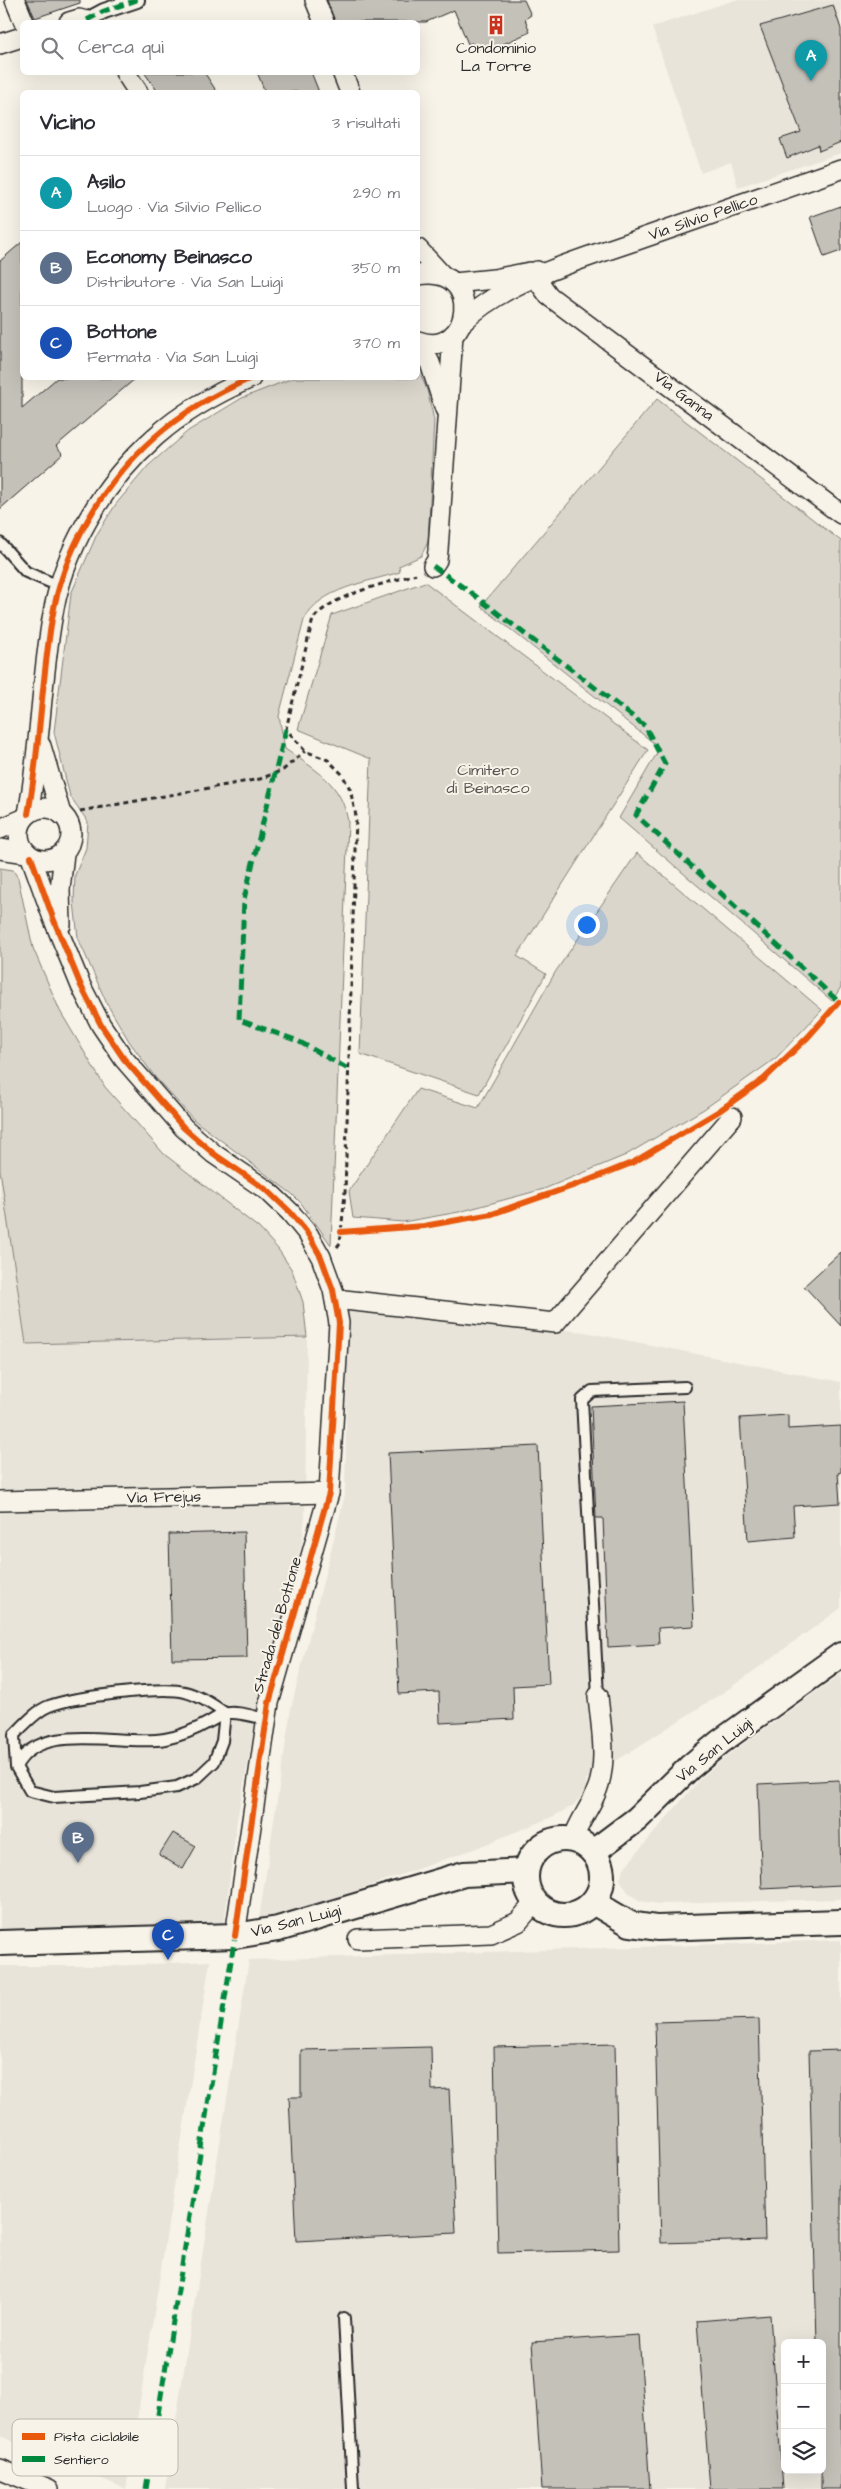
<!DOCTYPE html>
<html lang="it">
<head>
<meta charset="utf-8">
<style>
  body { margin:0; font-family:"Architects Daughter",sans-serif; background:#f7f7f7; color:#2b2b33 }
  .controls { position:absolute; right:15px; bottom:15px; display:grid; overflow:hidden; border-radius:8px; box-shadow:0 5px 20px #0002 }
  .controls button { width:45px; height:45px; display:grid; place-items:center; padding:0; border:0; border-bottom:1px solid #e1e1e2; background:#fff; color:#2b2b33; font:25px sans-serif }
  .you { position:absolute; left:586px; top:924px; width:18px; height:18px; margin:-12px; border:4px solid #fff; border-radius:50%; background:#1a73e8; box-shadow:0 0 0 8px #1a73e833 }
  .badge { display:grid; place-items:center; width:32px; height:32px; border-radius:50%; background:#0b8043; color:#fff; font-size:16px; font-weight:700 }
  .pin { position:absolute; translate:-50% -41px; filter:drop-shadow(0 1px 2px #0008) }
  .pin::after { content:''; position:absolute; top:26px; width:18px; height:15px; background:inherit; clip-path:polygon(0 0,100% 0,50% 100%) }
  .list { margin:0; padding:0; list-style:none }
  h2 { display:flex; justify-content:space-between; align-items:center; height:65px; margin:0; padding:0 20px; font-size:21px }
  h2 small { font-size:16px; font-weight:400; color:#7c7c81 }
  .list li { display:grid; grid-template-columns:32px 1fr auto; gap:15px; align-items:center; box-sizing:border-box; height:75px; padding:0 20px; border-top:1px solid #e1e1e2 }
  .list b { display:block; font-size:19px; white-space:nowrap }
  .list p { margin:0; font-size:16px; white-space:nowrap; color:#7c7c81 }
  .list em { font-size:16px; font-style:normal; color:#7c7c81 }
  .icon { flex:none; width:28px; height:28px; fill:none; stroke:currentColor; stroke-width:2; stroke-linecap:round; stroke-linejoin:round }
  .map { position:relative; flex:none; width:841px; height:2489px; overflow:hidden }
  .search { position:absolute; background:#fff; box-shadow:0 5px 20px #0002; left:20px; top:20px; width:400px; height:55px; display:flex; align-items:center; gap:12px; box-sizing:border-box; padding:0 18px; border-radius:8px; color:#7c7c81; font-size:19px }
  .panel { position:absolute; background:#fff; box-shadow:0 5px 20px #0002; left:20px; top:90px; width:400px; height:290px; border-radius:8px }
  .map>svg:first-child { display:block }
  .built { fill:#e8e4da; fill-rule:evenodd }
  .green { fill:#dad6cc; stroke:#82807c }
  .building { fill:#c4c1b9; stroke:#2b2b2b }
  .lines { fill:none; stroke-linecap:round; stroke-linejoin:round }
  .service-casing { stroke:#2b2b2b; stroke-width:14 }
  .pedestrian-casing { stroke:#2b2b2b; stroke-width:18 }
  .minor-casing { stroke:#2b2b2b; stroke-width:22 }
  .tertiary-casing { stroke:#2b2b2b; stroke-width:28 }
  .path { stroke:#2b2b2b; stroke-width:3; stroke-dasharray:5 4; stroke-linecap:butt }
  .service { stroke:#f7f3e8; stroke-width:10 }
  .pedestrian { stroke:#f7f3e8; stroke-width:14 }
  .minor { stroke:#f7f3e8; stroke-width:19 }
  .tertiary { stroke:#f7f3e8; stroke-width:24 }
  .quiet { stroke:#00873e; stroke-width:5; stroke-dasharray:10 5; stroke-linecap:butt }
  .cycleway-casing { stroke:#f7f3e8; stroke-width:9 }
  .cycleway { stroke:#e8590c; stroke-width:6 }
  .labels { text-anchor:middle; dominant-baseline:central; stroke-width:4; stroke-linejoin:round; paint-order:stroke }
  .poi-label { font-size:16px; fill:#2b2b2b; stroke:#f7f3e8 }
  .street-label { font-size:16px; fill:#2b2b2b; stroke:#f7f3e8 }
  .park-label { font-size:16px; fill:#575653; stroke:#f7f3e8 }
  .key { fill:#f7f3e8; stroke:#bab7af; stroke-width:1 }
  .key-label { font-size:14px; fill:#2b2b2b }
</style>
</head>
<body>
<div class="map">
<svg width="841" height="2489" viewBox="0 0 841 2489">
  <rect width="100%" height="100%" fill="#f7f3e8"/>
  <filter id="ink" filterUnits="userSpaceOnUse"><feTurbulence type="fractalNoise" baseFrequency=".02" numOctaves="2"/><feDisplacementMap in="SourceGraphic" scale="10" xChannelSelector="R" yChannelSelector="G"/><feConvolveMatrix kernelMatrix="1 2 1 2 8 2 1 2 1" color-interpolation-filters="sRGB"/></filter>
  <g filter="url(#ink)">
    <g class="built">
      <polygon points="735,0 841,0 841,153 738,187 731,162 701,173 652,27"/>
      <polygon points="0,1170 26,1344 307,1337 305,1516 302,1542 259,1705 237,1820 224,1925 0,1932"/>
      <polygon points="348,1306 584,1332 841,1382 841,1608 730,1688 586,1780 587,1788 574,1805 552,1817 474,1849 324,1902 259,1919 291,1708 345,1495"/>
      <polygon points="841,1674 841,1899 659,1904 640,1901 628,1892 620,1879 624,1868 700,1779 728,1755"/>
      <path d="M841,1940V2489H165L249,1960ZM785,2343H822V2470H785Z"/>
      <polygon points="210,1961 126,2489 0,2436 0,1966 114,1966"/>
    </g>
    <g class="green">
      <path d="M418,368L427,390L434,420L428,542L421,556L399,566L400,572C369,582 319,588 304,620L279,716L285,749C316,770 342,783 348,822L331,1245L301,1203L292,1194L194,1120L155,1077L129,1041L107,1004L78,938L74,902L75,875L86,848L88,822L70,796L54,732L71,594L97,534L116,504L148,466L188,431L242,398L293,378H418Z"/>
      <polygon points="657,399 841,541 841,987 832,1001 619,818 660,748 481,606"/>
      <polygon points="425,582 648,750 517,956 546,974 479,1094 360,1054 371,759 298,729 332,615"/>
      <polygon points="637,853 822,1010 776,1058 704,1109 626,1155 544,1189 459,1212 403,1222 353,1218 349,1191 418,1089 478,1108 556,971"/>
      <polygon points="0,868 13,870 18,878 33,948 60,1011 105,1087 164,1154 259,1228 278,1249 292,1270 303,1302 307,1337 26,1344 0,1170"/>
    </g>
    <g class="building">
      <polygon points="27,0 80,0 80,3 35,18"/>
      <polygon points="327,0 524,0 531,15 525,19 530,32 490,50 488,45 475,50 472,43 468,44 454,10 426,22 335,22"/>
      <polygon points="833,5 841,29 841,142 819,151 818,145 787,158 780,139 801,132 760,26"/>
      <polygon points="144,72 204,72 217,92 158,92"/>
      <polygon points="257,72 311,72 319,92 265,92"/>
      <polygon points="841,206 841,251 824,257 810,217"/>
      <polygon points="22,242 22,408 57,378 136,378 56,446 63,454 0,509 0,261"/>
      <polygon points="841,1252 841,1326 804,1286"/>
      <polygon points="683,1401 694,1626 658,1628 659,1644 608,1647 603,1518 596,1518 591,1406"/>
      <polygon points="788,1415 788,1429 841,1426 841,1472 838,1473 840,1503 793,1506 795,1537 748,1541 740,1418"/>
      <polygon points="538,1446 549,1684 513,1686 514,1719 440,1723 439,1692 399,1694 388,1453"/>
      <polygon points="244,1532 247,1658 172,1659 169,1534"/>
      <polygon points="839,1780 841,1885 762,1889 758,1784"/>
      <polygon points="173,1833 196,1846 183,1869 159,1855"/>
      <polygon points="759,2019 765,2240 661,2243 655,2022"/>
      <polygon points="615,2044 619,2250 498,2253 494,2047"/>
      <polygon points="431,2047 432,2090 449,2089 456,2233 296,2241 289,2097 301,2097 301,2050"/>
      <polygon points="841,2050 841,2489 821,2489 822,2343 817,2343 809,2051"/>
      <polygon points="770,2315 783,2489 710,2489 697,2321"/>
      <polygon points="639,2335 650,2489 542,2489 532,2342"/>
    </g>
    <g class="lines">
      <defs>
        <g id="service">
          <polyline points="0,543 26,572 59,586"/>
          <polyline points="598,1696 582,1400 592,1391 685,1387"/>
          <path d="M16,1767L14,1735C24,1725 36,1711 49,1706C72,1697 163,1686 185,1692C200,1696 213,1705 225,1713L222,1741L214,1762L197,1778L177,1787L140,1792L54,1797L30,1791L16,1767C39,1719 122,1747 165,1739C181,1736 197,1729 211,1721C215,1719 220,1715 224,1714C235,1710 255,1717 266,1719"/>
          <polyline points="344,2318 353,2489"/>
        </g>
        <polyline id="pedestrian" points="87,20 104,11 137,0"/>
        <g id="minor">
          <polyline points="15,0 24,22"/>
          <polyline points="315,0 324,22"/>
          <polyline points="69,22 79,19 90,22"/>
          <polyline points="0,44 22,37"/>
          <polyline points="125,72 138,92"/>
          <polyline points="342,72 350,92"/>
          <polyline points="418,249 442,275"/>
          <polyline points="537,271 541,285 549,296 841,514"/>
          <path d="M418,275C486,263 472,361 418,341"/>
          <polyline points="454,283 494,279 530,272"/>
          <path d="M463,322C503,281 585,258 640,239C707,216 774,192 841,169"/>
          <polyline points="420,342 430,363 445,409"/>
          <polyline points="433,566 437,560 438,550 453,335"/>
          <polyline points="41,746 61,814"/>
          <circle cx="45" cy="834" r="26"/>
          <path d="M28,814C40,750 41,683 52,619C63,550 103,483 155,437C183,412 217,393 251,378"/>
          <polyline points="0,829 23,819"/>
          <polyline points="0,849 27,853"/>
          <polyline points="31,857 53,918 81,986 101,1025 124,1059 184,1128 214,1154 268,1191 290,1212 308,1234 321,1257 333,1290 339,1323 329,1493 269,1703 235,1936"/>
          <polyline points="61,925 60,890 64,853"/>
          <polyline points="335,1299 555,1323 732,1117"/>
          <polyline points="0,1501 329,1493"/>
          <path d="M573,1840C578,1823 588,1811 595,1795C609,1765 601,1728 598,1696"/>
          <polyline points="358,1939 491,1934 518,1922 535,1902"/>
          <polyline points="0,2469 49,2489"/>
        </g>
        <g id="tertiary">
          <circle cx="564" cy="1877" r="38"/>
          <polyline points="593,1852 637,1819 690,1767 720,1742 841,1655"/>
          <polyline points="593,1902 630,1924 657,1928 841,1922"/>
          <polyline points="0,1943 235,1936 278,1929 464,1874 526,1871"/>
        </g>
      </defs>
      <use href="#service" class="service-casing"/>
      <use href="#pedestrian" class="pedestrian-casing"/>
      <use href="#minor" class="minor-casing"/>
      <use href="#tertiary" class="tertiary-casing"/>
      <g class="path">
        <polyline points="80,811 260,779 283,770 305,751"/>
        <path d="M337,1247L340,1243L345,1193L356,816L350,789L342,774L328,760L305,751L286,729L313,619C333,594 385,584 416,574"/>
      </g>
      <use href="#service" class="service"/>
      <use href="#pedestrian" class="pedestrian"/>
      <use href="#minor" class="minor"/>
      <use href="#tertiary" class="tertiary"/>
      <g class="quiet">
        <polyline points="87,20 104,11 137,0"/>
        <polyline points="433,566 474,595 645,726 665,764 636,815 841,1004"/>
        <polyline points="286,729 244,899 239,1020 298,1041 348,1069"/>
        <polyline points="146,2489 235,1936"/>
      </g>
      <defs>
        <g id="cycleway">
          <path d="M28,814C40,750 41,683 52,619C63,550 103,483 155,437C183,412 217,393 251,378"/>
          <polyline points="31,857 53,918 81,986 101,1025 124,1059 184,1128 214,1154 268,1191 290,1212 308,1234 321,1257 333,1290 339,1323 329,1493 269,1703 235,1936"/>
          <polyline points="341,1232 424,1226 492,1214 584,1182 634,1162 719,1111 764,1079 808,1037 839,1002"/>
        </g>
      </defs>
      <use href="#cycleway" class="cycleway-casing"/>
      <use href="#cycleway" class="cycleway"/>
    </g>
  </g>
  <defs>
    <symbol id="building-bare" viewBox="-9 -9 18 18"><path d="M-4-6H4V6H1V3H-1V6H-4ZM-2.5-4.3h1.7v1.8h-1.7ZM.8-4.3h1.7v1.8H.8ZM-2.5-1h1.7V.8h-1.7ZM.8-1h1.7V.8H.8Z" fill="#c8321e" stroke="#f7f3e8" stroke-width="2.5" paint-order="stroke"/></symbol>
  </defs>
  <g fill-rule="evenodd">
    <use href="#building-bare" x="482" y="11" width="28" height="28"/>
  </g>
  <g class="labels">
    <g class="poi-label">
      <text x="496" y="48">Condominio<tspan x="496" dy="18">La Torre</tspan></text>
    </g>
    <g class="street-label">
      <text transform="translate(703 217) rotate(-19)">Via Silvio Pellico</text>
      <text transform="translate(684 396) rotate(37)">Via Ganna</text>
      <text transform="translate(164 1497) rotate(-1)">Via Frejus</text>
      <text transform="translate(277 1625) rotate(-74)">Strada del Bottone</text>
      <text transform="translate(714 1750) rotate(-39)">Via San Luigi</text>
      <text transform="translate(296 1921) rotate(-14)">Via San Luigi</text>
    </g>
    <g class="park-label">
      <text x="488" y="770">Cimitero<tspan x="488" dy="18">di Beinasco</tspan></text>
    </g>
  </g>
  <rect x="12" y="2419" width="166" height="57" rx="8" class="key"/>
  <rect x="22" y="2433" width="23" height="7" fill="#e8590c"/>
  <rect x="22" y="2456" width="23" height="6" fill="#00873e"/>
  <g class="key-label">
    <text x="54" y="2441">Pista ciclabile</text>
    <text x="54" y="2464">Sentiero</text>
  </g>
</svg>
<div class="controls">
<button>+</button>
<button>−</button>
<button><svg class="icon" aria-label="layers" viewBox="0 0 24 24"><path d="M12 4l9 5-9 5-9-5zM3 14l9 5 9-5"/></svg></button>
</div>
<div class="you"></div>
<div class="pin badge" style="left:811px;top:81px;background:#0f9aa8">A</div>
<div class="pin badge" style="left:78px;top:1863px;background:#5c6f8a">B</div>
<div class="pin badge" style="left:168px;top:1960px;background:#1a4fb4">C</div>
<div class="search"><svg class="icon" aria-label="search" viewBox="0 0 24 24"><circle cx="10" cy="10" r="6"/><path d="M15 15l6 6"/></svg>Cerca qui</div>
<section class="panel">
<h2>Vicino<small>3 risultati</small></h2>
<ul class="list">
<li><span class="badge" style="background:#0f9aa8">A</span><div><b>Asilo</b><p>Luogo · Via Silvio Pellico</p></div><em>290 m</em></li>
<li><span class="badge" style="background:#5c6f8a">B</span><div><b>Economy Beinasco</b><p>Distributore · Via San Luigi</p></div><em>350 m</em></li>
<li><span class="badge" style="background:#1a4fb4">C</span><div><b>Bottone</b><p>Fermata · Via San Luigi</p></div><em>370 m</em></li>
</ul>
</section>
</div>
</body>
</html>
